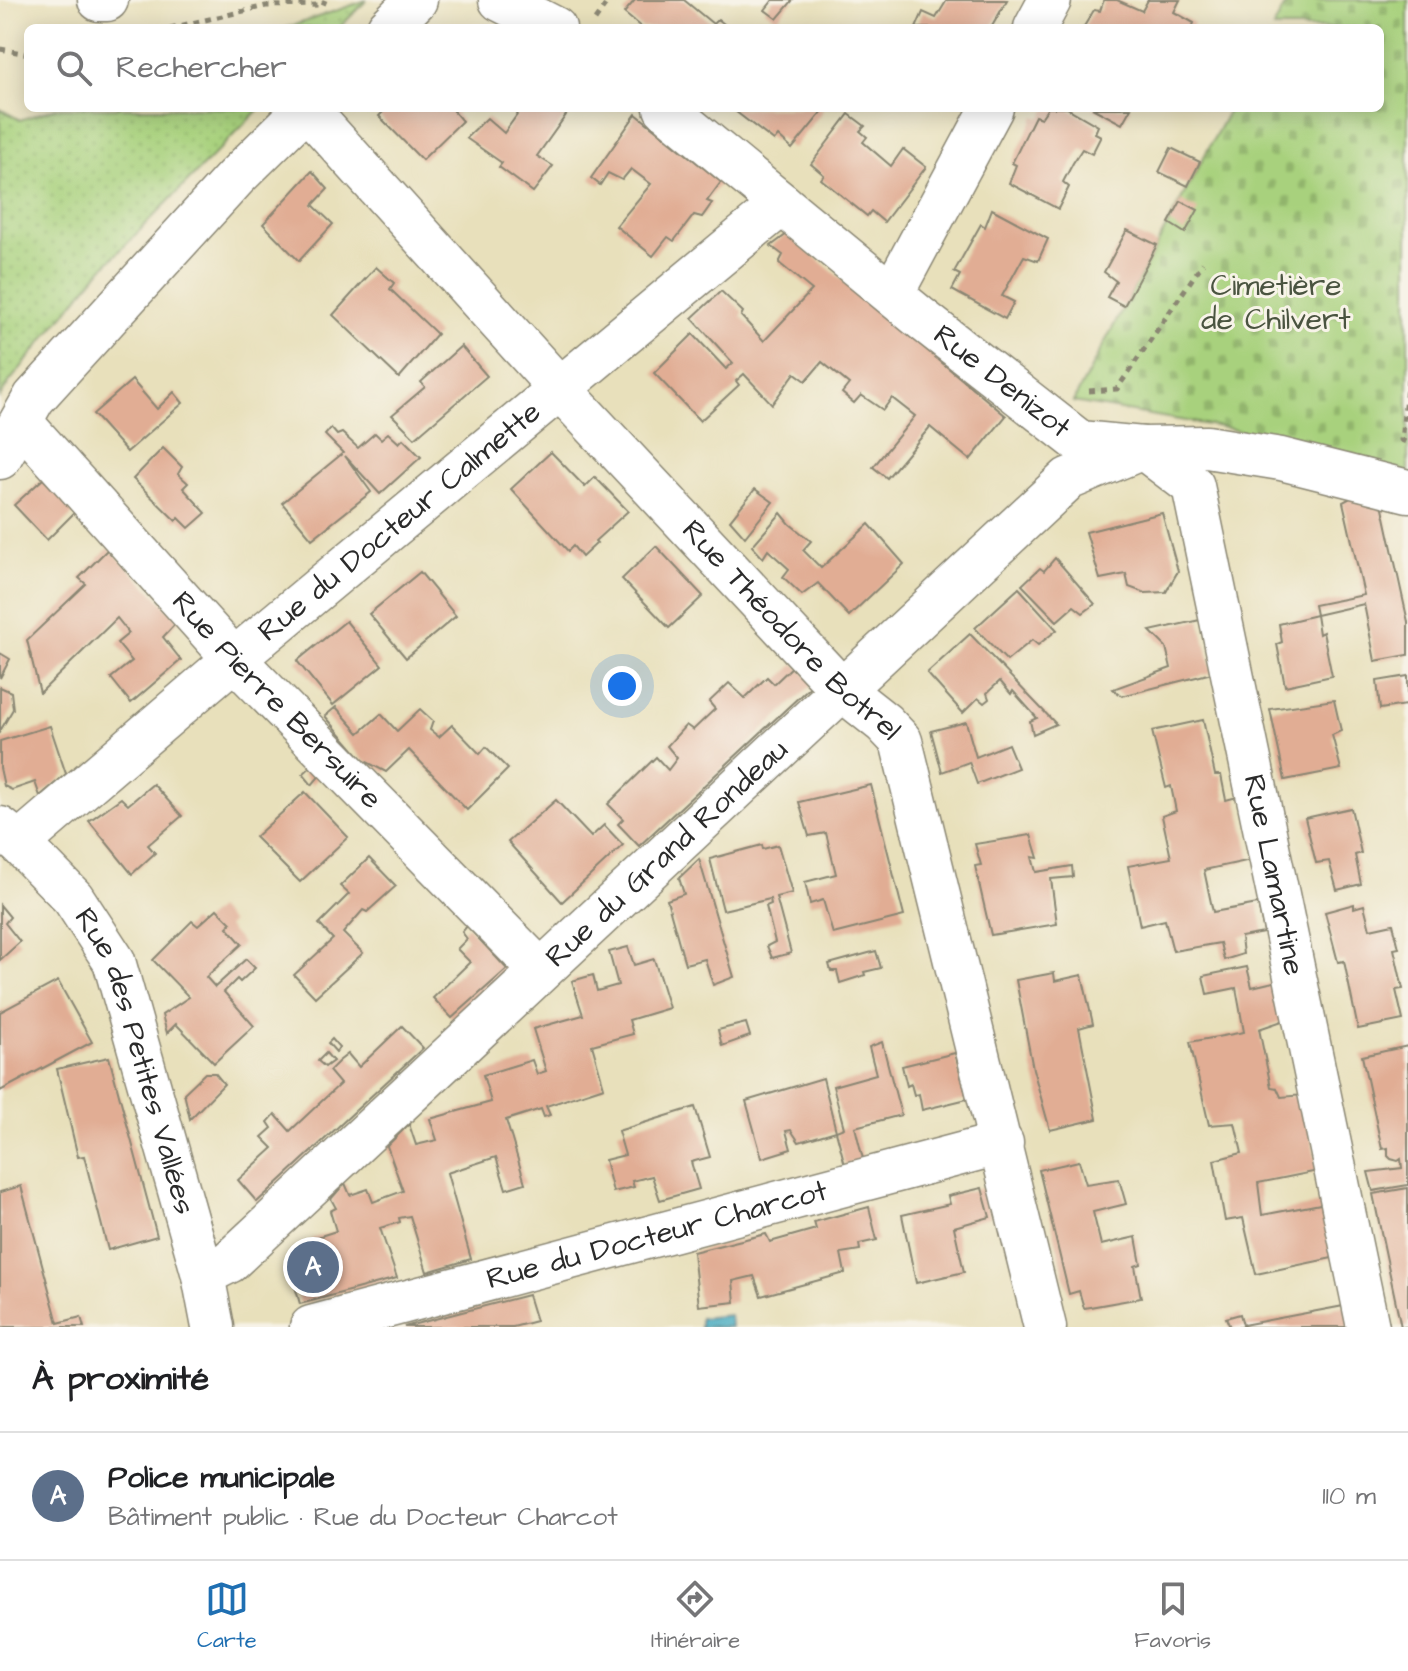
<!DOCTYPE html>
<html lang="fr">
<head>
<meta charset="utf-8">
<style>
  body { margin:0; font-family:"Architects Daughter",sans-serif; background:#f6f6f6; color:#202124 }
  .you { position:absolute; left:622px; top:686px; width:28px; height:28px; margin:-20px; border:6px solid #fff; border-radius:50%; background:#1a73e8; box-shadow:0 0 0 12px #1a73e833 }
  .badge { display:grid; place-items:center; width:52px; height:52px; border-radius:50%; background:#1f6fb2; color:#fff; font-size:26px; font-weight:700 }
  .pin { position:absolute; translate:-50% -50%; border:4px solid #fff; box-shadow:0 2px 8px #0006 }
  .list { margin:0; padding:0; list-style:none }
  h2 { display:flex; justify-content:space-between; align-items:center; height:104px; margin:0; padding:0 32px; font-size:34px }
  h2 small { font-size:26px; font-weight:400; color:#757577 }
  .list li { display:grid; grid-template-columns:52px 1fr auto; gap:24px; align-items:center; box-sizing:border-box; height:128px; padding:0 32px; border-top:2px solid #e0e0e0 }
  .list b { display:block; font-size:30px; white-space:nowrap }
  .list p { margin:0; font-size:26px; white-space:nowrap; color:#757577 }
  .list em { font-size:26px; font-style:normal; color:#757577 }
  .icon { flex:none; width:44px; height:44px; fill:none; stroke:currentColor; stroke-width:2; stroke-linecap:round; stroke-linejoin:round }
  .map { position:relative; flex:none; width:1408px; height:1327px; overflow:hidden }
  .search { position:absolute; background:#fff; box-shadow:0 4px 20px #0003; left:24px; right:24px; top:24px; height:88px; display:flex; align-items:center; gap:20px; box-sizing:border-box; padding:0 28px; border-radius:12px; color:#757577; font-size:30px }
  .sheet { height:232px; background:#fff }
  nav { display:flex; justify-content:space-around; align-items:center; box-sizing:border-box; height:112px; border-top:2px solid #e0e0e0; background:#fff; font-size:22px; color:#757577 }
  nav a { display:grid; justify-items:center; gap:4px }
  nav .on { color:#1f6fb2 }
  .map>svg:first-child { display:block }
  .cemetery { fill:url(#cemetery-stones); stroke:#6a7e54; stroke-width:2 }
  .park { fill:url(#park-dots); stroke:#6a7e54; stroke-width:2 }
  .water { fill:url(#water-waves); stroke:#356a75; stroke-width:2 }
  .building { fill:#e1ad94 }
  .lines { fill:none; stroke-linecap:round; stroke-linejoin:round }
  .street-casing { stroke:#8a8673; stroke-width:45 }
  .path { stroke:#8a8673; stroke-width:5; stroke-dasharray:6 6; stroke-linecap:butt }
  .street { stroke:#fff; stroke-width:42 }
  .labels { text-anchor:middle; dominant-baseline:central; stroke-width:6; stroke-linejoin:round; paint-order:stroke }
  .park-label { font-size:30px; fill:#4a5440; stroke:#f7f3e8 }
  .street-label { font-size:30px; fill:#2b2b2b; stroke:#f7f3e8 }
</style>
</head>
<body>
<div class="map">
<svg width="1408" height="1327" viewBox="0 0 1408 1327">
  <defs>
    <pattern id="cemetery-stones" width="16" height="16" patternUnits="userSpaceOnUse" patternTransform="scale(2)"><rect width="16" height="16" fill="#a8d17d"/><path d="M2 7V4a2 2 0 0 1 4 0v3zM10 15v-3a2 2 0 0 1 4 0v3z" fill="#91b46c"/></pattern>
    <pattern id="park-dots" width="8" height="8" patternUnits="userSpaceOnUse" patternTransform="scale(2)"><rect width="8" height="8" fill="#a8d17d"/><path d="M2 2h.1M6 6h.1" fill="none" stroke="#91b46c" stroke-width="1.8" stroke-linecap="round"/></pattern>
    <pattern id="water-waves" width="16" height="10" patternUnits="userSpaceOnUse" patternTransform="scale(2)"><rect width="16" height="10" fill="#3fa9bf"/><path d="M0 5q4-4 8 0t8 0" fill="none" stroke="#358a9b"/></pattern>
  </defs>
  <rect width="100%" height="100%" fill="#f7f3e8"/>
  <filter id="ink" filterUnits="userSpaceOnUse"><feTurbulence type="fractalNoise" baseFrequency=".0125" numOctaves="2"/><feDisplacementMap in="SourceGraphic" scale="16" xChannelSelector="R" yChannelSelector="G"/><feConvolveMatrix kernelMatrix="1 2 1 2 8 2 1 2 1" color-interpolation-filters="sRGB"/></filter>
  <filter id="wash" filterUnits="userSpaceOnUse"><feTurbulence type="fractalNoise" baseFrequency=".006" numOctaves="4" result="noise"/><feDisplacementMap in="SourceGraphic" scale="32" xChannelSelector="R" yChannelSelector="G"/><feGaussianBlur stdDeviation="1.8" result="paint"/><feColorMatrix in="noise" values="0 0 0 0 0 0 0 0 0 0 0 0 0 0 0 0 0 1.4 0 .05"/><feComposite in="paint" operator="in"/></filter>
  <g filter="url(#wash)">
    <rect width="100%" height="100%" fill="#e8e0bb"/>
    <polygon class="cemetery" points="1288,0 1408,0 1408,473 1227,428 1073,402 1230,108 1380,108 1380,28 1273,28"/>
    <g class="park">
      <polygon points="367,0 339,28 286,28"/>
      <polygon points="56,108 260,108 98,273 10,381 0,397 0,109 20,120"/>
    </g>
    <polygon class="water" points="730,1315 731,1327 700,1327 700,1318"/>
    <g id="blocks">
      <g class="building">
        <polygon points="635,0 684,0 713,24 718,19 729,28 642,28 624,13"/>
        <polygon points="773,0 793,0 777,19 765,10"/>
        <polygon points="947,0 1007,0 991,28 916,28 923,12 936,18"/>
        <polygon points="1104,0 1117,0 1142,11 1148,0 1180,0 1174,12 1194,23 1192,28 1083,28 1094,10 1100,11"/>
        <polygon points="387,108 451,108 462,121 422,160 379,116"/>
        <polygon points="522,108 571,108 537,156 553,166 533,192 499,167 502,163 466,138 487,118 504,133"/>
        <polygon points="731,108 819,108 823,111 792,149 778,136 774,141"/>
        <polygon points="1048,108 1067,108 1098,126 1095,133 1101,136 1092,154 1082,149 1073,163 1063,182 1069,187 1058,209 1009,183 1016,165 1012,163 1035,116 1041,118"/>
        <polygon points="1092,108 1131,108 1122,124"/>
        <polygon points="636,114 721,182 707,201 712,203 702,217 694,215 674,241 668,237 653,256 616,226 651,184 631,169 622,180 608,173 600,185 591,178"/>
        <polygon points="849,114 865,126 860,131 867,137 863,142 891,166 903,149 926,167 884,222 871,211 867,216 821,179 824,175 811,164"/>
        <polygon points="1171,148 1200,162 1188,186 1159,172"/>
        <polygon points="312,171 328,189 313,205 333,224 299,261 263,224"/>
        <polygon points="1181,201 1198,210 1185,233 1169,223"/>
        <polygon points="992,209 1048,239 1038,261 1024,256 1002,296 1014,302 1005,319 952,290 960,275 954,272 981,224 985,227"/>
        <polygon points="1127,230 1157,245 1124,306 1107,297 1116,281 1104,272"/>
        <polygon points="787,234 1006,416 970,460 930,427 887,478 873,467 915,416 892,398 883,410 861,395 854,403 842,393 849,384 822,362 806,381 795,373 772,404 744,374 736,381 739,385 700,421 654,373 693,334 726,369 733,363 692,318 721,291 743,312 741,316 764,341 812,290 779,263 783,255 771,246"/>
        <polygon points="376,267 394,283 390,289 437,334 399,378 333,315"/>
        <polygon points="461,346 487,376 415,438 392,415 425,387 421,382"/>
        <polygon points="132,380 157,409 174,392 183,403 127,452 93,414"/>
        <polygon points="331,428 337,435 342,433 358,448 375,433 381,439 388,433 399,443 403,439 421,457 380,494 345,456 371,492 312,539 282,503 343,453 325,435"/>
        <polygon points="163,448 182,467 178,474 188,483 183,488 206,513 189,528 179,518 176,521 133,479"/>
        <polygon points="551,452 585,487 595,477 628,511 595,541 597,543 582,557 573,546 568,551 511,489"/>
        <polygon points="43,479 75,512 47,540 14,505"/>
        <polygon points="755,489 773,502 745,537 730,520"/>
        <polygon points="1349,494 1382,503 1408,622 1408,655 1375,661 1364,604 1316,615 1319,634 1323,632 1332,676 1285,686 1277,644 1282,642 1279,624 1316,615 1314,605 1364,595 1343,502 1349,499"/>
        <polygon points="781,513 790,524 811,541 803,550 821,568 869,524 904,564 849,616 818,583 802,595 783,577 789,569 768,550 763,558 752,546"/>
        <polygon points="1162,513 1178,571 1166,592 1145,593 1129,587 1126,574 1100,579 1086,532"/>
        <polygon points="656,546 703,596 669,628 622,579"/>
        <polygon points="109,548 179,620 163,637 181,660 131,703 111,678 132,661 117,643 129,633 117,618 40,693 27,640 86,584 79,578"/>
        <polygon points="1055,558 1095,604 1083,613 1074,606 1057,621 1022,585 1040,568 1044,571"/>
        <polygon points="420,572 456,616 406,658 369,614"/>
        <polygon points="1019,588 1057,630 1038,645 1032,640 1007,661 975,628"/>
        <polygon points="1200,620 1212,673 1122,696 1113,689 1171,668 1166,647 1150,631"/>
        <polygon points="346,621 382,665 333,705 297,661"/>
        <polygon points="970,634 1056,724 1033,734 1030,721 1037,718 1013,691 1011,694 1000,681 987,693 989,699 984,703 978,698 963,713 927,673"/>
        <polygon points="0,653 10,659 0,678"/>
        <polygon points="795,664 814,683 639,846 618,824 623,819 608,804 656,757 668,770 677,758 667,746 686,725 693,730 715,709 709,702 729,683 745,698 767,677 774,684"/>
        <polygon points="1408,676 1408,712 1405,705 1380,709 1377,681"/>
        <polygon points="0,687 11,692 13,709 0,731"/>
        <polygon points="1334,700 1341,731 1332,735 1341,769 1285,780 1270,709"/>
        <polygon points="336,707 359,733 381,714 397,731 420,709 433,721 430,730 439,737 452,725 480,754 486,747 508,769 467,810 409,750 386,772 363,760 325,716"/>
        <polygon points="1203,720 1215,775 1221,775 1226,800 1237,797 1251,860 1204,870 1213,912 1258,904 1264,933 1241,937 1243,954 1224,960 1220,943 1173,951 1165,920 1140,926 1128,866 1171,858 1162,816 1176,811 1171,786 1166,788 1152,731"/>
        <polygon points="966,722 976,757 1008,744 1018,768 977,784 969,762 942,772 931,731"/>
        <polygon points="50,726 66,774 40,796 35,782 12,790 4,786 0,768 0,741"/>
        <polygon points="314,764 322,773 312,785 303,774"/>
        <polygon points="153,784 182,816 148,845 155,853 132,874 89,821 121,798 128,805"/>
        <polygon points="871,785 904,916 833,934 823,900 810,904 805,882 836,874 826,833 809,836 799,802"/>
        <polygon points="305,792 348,837 300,882 255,837"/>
        <polygon points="556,800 591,837 604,825 623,845 562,902 508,842"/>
        <polygon points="1351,808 1361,853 1355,855 1361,884 1337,890 1329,861 1316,863 1305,818"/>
        <polygon points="1031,835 1038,858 1032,857 1036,872 1072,866 1073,877 1051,879 1057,924 991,935 975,866 981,865 975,844"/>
        <polygon points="762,845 763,849 778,845 792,893 776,897 791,953 772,958 767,946 775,942 766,906 771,904 770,899 723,910 710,859"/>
        <polygon points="369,858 396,886 367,912 363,910 343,933 363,953 315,997 294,975 333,939 319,924 349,894 340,886"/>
        <polygon points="699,859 734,977 713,985 705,959 685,964 667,900 684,894 679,878"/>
        <polygon points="1354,904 1354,908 1364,905 1370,929 1393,924 1399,948 1394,949 1403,989 1396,990 1403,1020 1358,1029 1344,961 1338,962 1325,912"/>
        <polygon points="0,905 10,917 5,923 20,942 0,960"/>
        <polygon points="217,909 231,923 227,927 242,944 206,977 215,987 246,959 255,968 240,982 237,979 224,992 254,1026 214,1063 176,1024 167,1033 162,1015 189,997 153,960 192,921 198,926"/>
        <polygon points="467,926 507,969 452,1018 433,998 470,962 457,949 467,939 462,932"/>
        <polygon points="628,947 634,965 654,959 669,1008 629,1020 633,1034 592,1045 604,1087 546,1106 550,1115 544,1117 541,1109 506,1120 525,1183 506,1189 496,1157 447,1173 471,1259 427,1272 410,1216 399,1218 400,1222 380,1228 397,1278 300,1304 293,1279 306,1274 304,1262 315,1257 311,1239 336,1231 330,1211 336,1208 331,1199 345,1183 350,1195 368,1189 373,1202 403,1191 387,1146 409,1124 416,1145 437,1140 430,1119 491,1102 483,1075 532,1060 537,1074 546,1071 533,1029 583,1015 572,981 593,975 597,991 618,985 609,952"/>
        <polygon points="876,951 881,968 864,972 865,975 840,983 837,971 831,971 829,964"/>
        <polygon points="1247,967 1252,987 1278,981 1285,1020 1259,1029 1271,1087 1277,1088 1281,1097 1303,1095 1318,1171 1258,1183 1262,1215 1326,1203 1337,1257 1256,1274 1243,1218 1225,1221 1214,1160 1242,1153 1235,1123 1209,1125 1190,1042 1244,1032 1236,988 1207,994 1203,976"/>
        <polygon points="1054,973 1055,981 1082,975 1093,1024 1079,1028 1097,1119 1050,1130 1033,1069 1016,980"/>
        <polygon points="58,981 92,1042 0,1091 0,1012"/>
        <polygon points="746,1023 750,1036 722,1046 718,1030"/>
        <polygon points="402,1026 423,1048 257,1202 238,1180 273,1148 262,1137 272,1128 268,1122 275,1114 290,1131 340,1084 329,1071 339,1061 348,1054 359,1067"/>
        <polygon points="332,1039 339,1047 336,1052 328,1043"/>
        <polygon points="882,1042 901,1115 855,1127 863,1159 845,1165 836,1131 844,1128 833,1086 876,1074 869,1047"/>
        <polygon points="1408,1046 1408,1185 1373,1191 1368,1172 1402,1168 1401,1159 1398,1161 1391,1159 1388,1156 1388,1148 1382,1149 1362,1056"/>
        <polygon points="326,1053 333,1061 325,1067 318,1061"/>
        <polygon points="955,1053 967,1099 922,1110 919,1094 914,1095 911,1084 907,1086 902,1066"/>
        <polygon points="109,1057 157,1236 108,1250 84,1156 78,1157 57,1069"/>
        <polygon points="205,1073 215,1073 224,1084 190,1119 184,1093"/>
        <polygon points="823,1078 836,1131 799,1142 791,1130 786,1131 791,1149 762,1158 746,1101"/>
        <polygon points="695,1107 710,1157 691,1162 699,1189 660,1200 652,1176 632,1181 634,1187 613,1192 605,1160 625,1155 618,1131"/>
        <polygon points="1079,1161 1086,1184 1119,1179 1126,1204 1093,1212 1101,1245 1136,1237 1141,1264 1135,1266 1141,1298 1084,1308 1079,1291 1069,1294 1039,1170"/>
        <polygon points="21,1186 58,1323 81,1317 84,1327 0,1327 0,1192"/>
        <polygon points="982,1188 990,1217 954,1227 964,1272 916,1283 902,1215 950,1204 948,1196"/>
        <polygon points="1408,1188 1408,1327 1401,1327 1373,1194"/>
        <polygon points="869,1207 877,1240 859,1244 860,1250 841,1253 845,1273 761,1296 754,1276 733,1281 735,1302 699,1306 693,1252 766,1234 770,1242 816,1229 814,1222"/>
        <polygon points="528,1295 536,1321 513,1327 404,1327"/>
        <polygon points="1349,1305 1353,1327 1230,1327 1226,1318 1240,1314 1243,1325"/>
      </g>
    </g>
  </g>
  <g filter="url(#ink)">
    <use href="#blocks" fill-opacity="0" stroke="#8a8673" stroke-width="2"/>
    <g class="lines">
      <defs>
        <g id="street">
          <polyline points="99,0 107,0"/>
          <polyline points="500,0 555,28"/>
          <polyline points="388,28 416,0"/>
          <polyline points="1035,28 1050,0"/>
          <path id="s1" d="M665,108L918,316L1080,442L1143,448L1207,447L1281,459L1408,491"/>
          <polyline points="892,294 992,108"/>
          <path id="s2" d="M21,422L234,659L540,970"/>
          <path id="s3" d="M1143,448L1193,486L1368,1327"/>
          <path id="s4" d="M0,458L34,398L236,177L306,108L560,389L841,689L884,723L901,741L1045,1327"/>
          <path id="s5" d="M0,828L19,843L73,898L114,961L203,1275L213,1327"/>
          <path id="s6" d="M19,843L234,659L782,204"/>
          <path id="s7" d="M203,1275L229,1262L1068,479L1143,448"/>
          <path id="s8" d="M311,1327L1002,1143"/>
        </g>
      </defs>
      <use href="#street" class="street-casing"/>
      <g class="path">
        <polyline points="595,20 609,0"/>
        <polyline points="170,28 266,6 323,5 325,0"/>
        <polyline points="0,49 28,54"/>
        <polyline points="1408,379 1401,440 1408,443"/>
        <polyline points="1089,391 1117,389 1203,263"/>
      </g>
      <use href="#street" class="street"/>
    </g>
  </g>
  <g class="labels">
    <g class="park-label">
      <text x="1276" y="286">Cimetière<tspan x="1276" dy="34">de Chilvert</tspan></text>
    </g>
    <g class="street-label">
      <text stroke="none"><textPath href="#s1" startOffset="434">Rue Denizot</textPath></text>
      <text stroke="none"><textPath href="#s6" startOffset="498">Rue du Docteur Calmette</textPath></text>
      <text stroke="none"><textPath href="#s4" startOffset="1180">Rue Théodore Botrel</textPath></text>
      <text stroke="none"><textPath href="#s2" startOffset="378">Rue Pierre Bersuire</textPath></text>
      <text stroke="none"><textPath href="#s7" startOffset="628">Rue du Grand Rondeau</textPath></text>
      <text stroke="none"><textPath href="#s3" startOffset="460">Rue Lamartine</textPath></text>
      <text stroke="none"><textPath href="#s5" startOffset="278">Rue des Petites Vallées</textPath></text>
      <text stroke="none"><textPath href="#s8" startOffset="358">Rue du Docteur Charcot</textPath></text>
    </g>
  </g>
</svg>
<div class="you"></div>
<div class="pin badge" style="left:313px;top:1267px;background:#5c6f8a">A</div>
<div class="search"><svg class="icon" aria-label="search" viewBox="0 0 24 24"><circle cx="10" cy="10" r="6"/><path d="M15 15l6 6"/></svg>Rechercher</div>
</div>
<section class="sheet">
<h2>À proximité<small></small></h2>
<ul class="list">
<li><span class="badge" style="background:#5c6f8a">A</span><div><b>Police municipale</b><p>Bâtiment public · Rue du Docteur Charcot</p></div><em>110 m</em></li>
</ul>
</section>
<nav>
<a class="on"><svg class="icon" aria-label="map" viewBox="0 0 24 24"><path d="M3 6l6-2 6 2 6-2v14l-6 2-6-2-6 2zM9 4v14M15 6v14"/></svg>Carte</a>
<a><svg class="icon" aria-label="directions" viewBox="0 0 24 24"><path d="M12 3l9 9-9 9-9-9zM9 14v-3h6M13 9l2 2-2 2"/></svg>Itinéraire</a>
<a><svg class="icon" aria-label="saved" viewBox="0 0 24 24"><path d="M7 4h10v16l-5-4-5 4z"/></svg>Favoris</a>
</nav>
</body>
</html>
